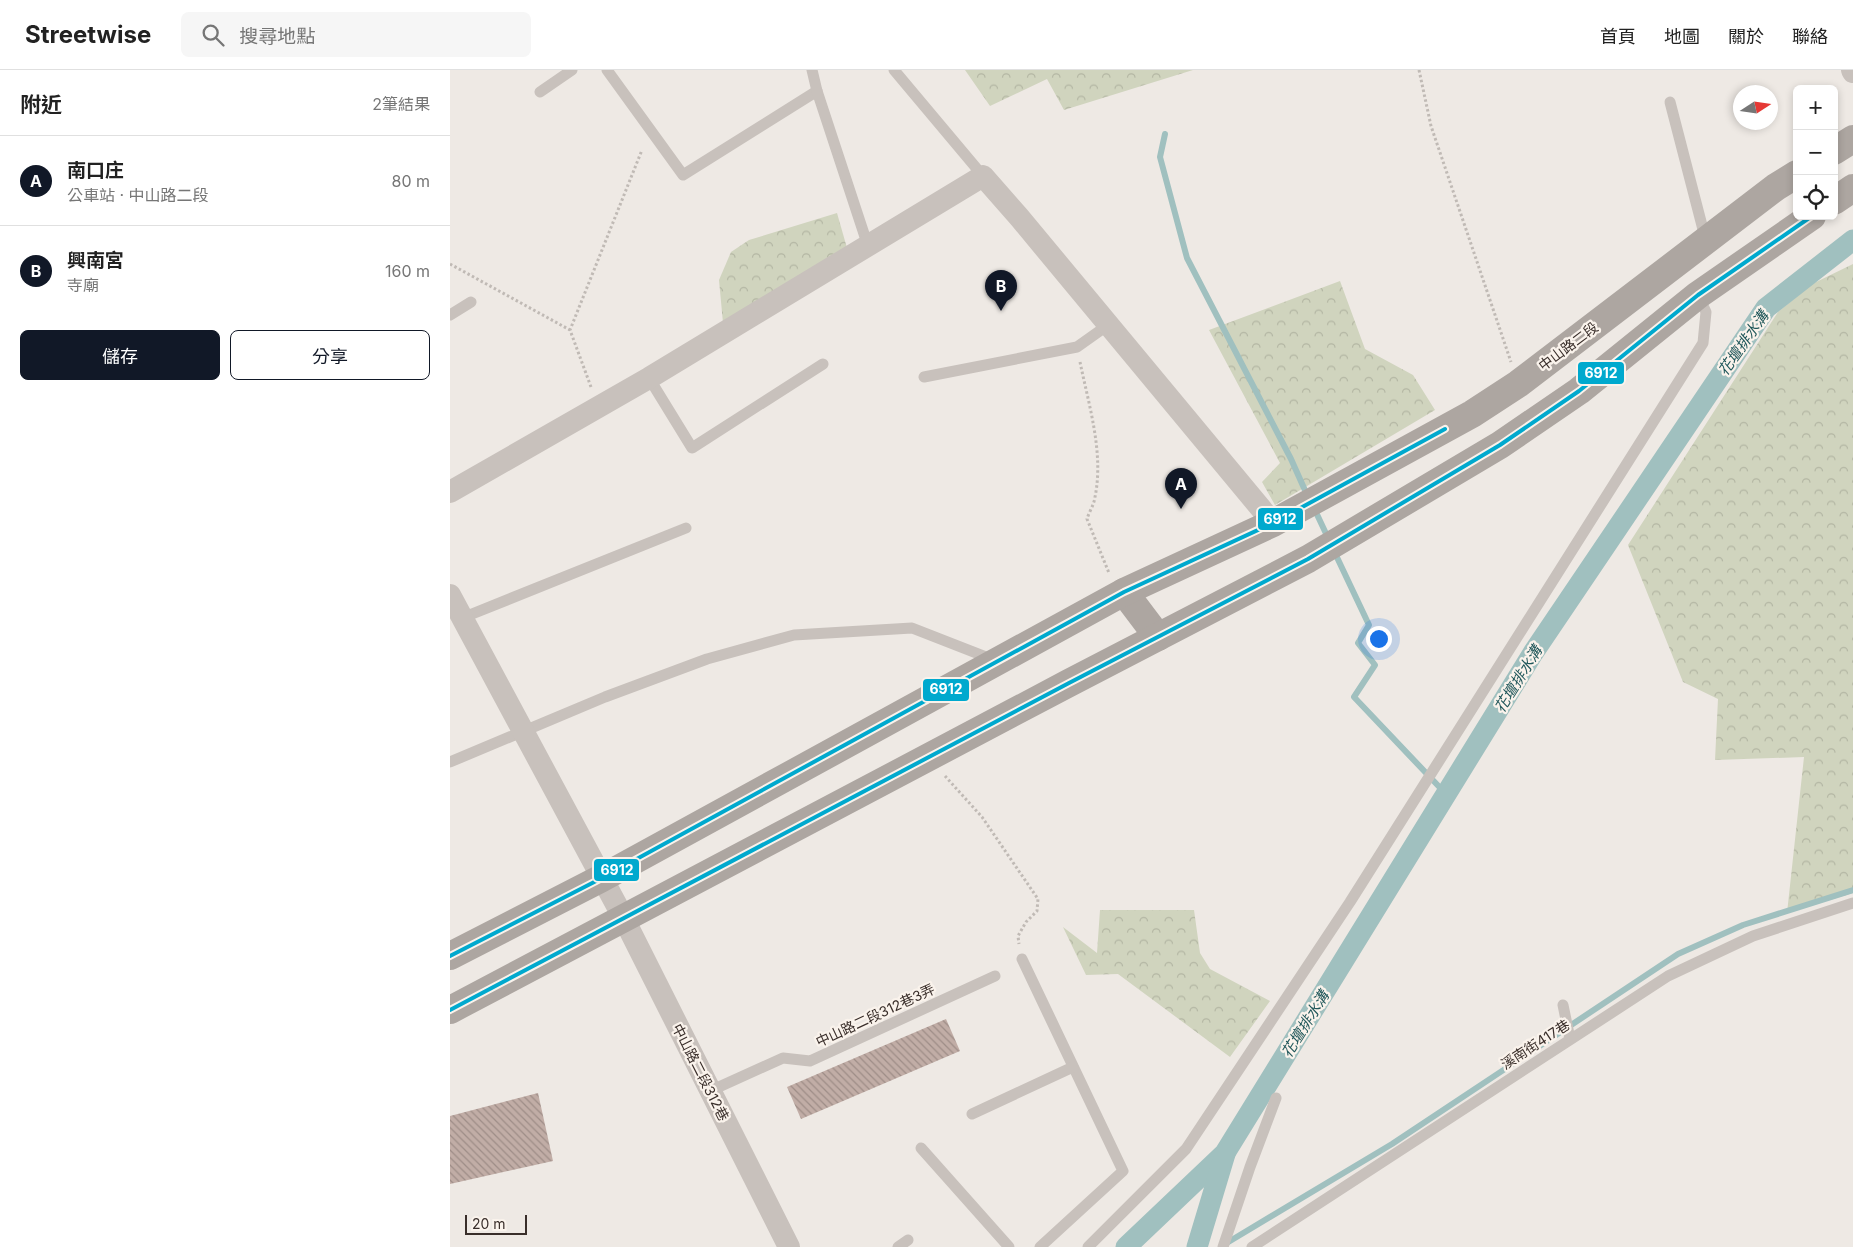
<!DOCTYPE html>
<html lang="zh-TW">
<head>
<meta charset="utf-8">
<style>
  body { margin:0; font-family:Inter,"Noto Sans TC",sans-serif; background:#f6f6f6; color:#222 }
  .controls { position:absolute; right:15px; top:15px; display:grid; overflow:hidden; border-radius:8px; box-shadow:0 2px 8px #0003 }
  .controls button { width:45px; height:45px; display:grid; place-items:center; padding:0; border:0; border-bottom:1px solid #e0e0e0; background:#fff; color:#222; font:25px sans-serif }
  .compass { position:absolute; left:1283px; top:15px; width:45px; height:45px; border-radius:50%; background:#fff; box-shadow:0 2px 8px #0003; rotate:78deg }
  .scale { position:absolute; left:15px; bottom:12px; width:62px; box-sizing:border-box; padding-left:5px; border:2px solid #392e2a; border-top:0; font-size:14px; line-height:18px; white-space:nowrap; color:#392e2a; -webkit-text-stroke:4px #faf3ec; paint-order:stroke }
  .you { position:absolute; left:928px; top:568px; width:18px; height:18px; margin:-12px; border:4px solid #fff; border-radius:50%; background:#1a73e8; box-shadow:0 0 0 8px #1a73e833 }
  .badge { display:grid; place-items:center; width:32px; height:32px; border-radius:50%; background:#111827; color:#fff; font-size:16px; font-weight:700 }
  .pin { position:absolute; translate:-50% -41px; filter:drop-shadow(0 1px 2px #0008) }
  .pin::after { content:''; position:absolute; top:26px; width:18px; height:15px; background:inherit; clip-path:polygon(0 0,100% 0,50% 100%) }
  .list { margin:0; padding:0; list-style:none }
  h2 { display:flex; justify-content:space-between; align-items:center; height:65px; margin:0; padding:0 20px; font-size:21px }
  h2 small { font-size:16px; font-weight:400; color:#767676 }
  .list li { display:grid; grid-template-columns:32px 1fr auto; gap:15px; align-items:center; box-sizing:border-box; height:90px; padding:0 20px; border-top:1px solid #e0e0e0 }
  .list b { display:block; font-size:19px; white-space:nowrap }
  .list p { margin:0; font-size:16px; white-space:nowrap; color:#767676 }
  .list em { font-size:16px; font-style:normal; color:#767676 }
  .actions { display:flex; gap:10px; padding:15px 20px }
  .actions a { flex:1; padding:11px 0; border:1px solid #111827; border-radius:8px; text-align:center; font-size:18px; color:#111827 }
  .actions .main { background:#111827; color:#fff }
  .icon { flex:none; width:28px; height:28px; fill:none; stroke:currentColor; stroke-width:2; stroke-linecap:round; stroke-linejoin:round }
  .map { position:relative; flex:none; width:1403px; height:1177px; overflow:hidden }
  header { display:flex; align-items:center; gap:30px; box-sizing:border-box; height:70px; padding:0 25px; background:#fff; border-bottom:1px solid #e0e0e0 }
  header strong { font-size:24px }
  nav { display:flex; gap:28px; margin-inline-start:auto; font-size:18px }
  .search { width:350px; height:45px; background:#f6f6f6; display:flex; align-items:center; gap:12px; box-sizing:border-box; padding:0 18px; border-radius:8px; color:#767676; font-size:19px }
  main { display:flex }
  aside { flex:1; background:#fff }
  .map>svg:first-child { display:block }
  .forest { fill:url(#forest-crowns) }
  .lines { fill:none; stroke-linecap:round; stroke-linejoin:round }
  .stream { stroke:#a0c0bf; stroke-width:6 }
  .canal { stroke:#a0c0bf; stroke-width:21 }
  .building { fill:url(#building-back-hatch) }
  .path { stroke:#c0bab5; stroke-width:3; stroke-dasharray:2.5 2.5; stroke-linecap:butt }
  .lane { stroke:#c8c1bc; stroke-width:11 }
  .street { stroke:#c8c1bc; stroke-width:22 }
  .primary { stroke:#ada6a1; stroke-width:28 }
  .bus-1-casing { stroke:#faf3ec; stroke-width:8 }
  .bus-1 { stroke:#00a9ce; stroke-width:4 }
  .labels { text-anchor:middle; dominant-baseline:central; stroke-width:4.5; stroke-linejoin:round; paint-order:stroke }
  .street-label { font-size:14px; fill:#392e2a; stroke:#faf3ec }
  .water-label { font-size:15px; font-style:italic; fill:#20575a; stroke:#faf3ec }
  .line-badge { stroke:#faf3ec; stroke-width:2 }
  .badge-label { font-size:14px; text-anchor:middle; font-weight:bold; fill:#fff }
</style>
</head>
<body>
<header>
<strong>Streetwise</strong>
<div class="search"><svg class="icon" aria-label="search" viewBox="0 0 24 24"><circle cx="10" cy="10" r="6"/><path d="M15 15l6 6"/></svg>搜尋地點</div>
<nav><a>首頁</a><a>地圖</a><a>關於</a><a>聯絡</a></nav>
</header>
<main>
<aside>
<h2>附近<small>2筆結果</small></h2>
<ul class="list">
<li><span class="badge">A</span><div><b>南口庄</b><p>公車站 · 中山路二段</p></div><em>80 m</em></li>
<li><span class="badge">B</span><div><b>興南宮</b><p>寺廟</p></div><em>160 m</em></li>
</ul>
<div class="actions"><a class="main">儲存</a><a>分享</a></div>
</aside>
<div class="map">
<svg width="1403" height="1177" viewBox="0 0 1403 1177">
  <defs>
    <pattern id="forest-crowns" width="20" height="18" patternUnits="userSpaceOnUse" patternTransform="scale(1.25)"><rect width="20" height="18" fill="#d0d4be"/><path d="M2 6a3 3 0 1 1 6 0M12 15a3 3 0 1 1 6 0" fill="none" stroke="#b3b6a3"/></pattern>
    <pattern id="building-back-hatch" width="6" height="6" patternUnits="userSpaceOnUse" patternTransform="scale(1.25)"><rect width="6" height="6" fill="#c1ada6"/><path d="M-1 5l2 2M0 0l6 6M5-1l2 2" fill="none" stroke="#9e8d87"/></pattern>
  </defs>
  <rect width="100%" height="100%" fill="#eee9e4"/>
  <g class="forest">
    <polygon points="515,0 743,0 614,40 597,9 540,36"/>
    <polygon points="387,143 397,178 273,253 269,210 281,182 299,170"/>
    <polygon points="1403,194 1403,823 1337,843 1354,687 1265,690 1268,629 1233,612 1178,475 1328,242 1362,214"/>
    <polygon points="890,211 915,279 963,305 985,340 825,435 812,412 830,393 759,260"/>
    <polygon points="650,840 744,840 750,883 760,899 820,931 780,987 668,904 636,905 613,857 647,883"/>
  </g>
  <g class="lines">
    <g class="stream">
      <polyline points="715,64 710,87 737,188 841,389 858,427"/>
      <polyline points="864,438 879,470"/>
      <polyline points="884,481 919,555 908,573 925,595 904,627 996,724"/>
      <polyline points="775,1174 942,1074 1228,884 1293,855 1403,820"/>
    </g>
    <g class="canal">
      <polyline points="676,1177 775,1083 1083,583 1316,238 1403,170"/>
      <polyline points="747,1177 775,1084"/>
    </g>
  </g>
  <g class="building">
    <polygon points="496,949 510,981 351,1049 337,1017"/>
    <polygon points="88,1023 103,1091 0,1114 0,1046"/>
  </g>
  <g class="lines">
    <g class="path">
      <polyline points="969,0 981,56 1061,292"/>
      <polyline points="0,194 120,260"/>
      <path d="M630,292C639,336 654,383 645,427C644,435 639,442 637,449L659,503"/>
      <polyline points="141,317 120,260 192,80"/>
      <polyline points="495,706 532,747 588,829 587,841 576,852 568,866 569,874"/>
    </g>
    <g class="lane">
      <polyline points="157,0 233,105 367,21"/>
      <polyline points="362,0 367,21 418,176"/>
      <polyline points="444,0 533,106"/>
      <polyline points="90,22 122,0"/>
      <polyline points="1220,32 1256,171"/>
      <polyline points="0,245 21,232"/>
      <polyline points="474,307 627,277 658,255"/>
      <polyline points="199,308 242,378 373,294"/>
      <polyline points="12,548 236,458"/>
      <polyline points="0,692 155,627 257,589 344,565 462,558 544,590"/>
      <polyline points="572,889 673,1101 590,1177"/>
      <polyline points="1113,935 1120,969"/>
      <polyline points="260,1021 333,988 360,991 545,906"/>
      <polyline points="522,1044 623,997"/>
      <polyline points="471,1078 559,1177"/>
      <polyline points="448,1177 458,1170"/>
      <polyline points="638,1177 736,1079 900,832 1253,273 1256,242 1248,225"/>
      <polyline points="773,1177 800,1097 826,1028"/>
      <polyline points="802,1177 1218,906 1303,866 1403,833"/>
    </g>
    <g class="street">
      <polyline points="1402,0 1403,2"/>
      <polyline points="0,422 199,308 533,106 569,147 823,453"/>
      <polyline points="0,525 173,847 339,1177"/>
    </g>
    <g class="primary">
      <polyline points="1384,81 1403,69"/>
      <polyline points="1384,131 1403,118"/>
      <polyline points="674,522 708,567"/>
      <polyline points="0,886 152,808 674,522 823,453 1022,344 1068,314 1326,117 1347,104"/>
      <polyline points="0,940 619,613 858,489 1050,375 1129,321 1248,225 1362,146"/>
    </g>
    <defs>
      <g id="bus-1">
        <polyline points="0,886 152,808 674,522 823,453 995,359"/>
        <polyline points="0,940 619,613 858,489 1050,375 1129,321 1248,225 1362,146"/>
      </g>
    </defs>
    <use href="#bus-1" class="bus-1-casing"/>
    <use href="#bus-1" class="bus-1"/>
  </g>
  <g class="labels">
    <g class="street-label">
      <text transform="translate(1118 276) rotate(-37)">中山路二段</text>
      <text transform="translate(425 945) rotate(-25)">中山路二段312巷3弄</text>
      <text transform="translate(1085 974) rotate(-33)">溪南街417巷</text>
      <text transform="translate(251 1002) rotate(63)">中山路二段312巷</text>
    </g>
    <g class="water-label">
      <text transform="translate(1293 273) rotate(-55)">花壇排水溝</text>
      <text transform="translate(1068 609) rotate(-58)">花壇排水溝</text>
      <text transform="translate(855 954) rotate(-58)">花壇排水溝</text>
    </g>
  </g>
  <g class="line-badge">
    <rect x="1127" y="291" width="48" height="24" rx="5" fill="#00a9ce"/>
    <rect x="807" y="437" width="47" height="24" rx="5" fill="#00a9ce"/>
    <rect x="472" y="608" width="48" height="24" rx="5" fill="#00a9ce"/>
    <rect x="143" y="788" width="47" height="24" rx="5" fill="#00a9ce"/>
  </g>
  <g class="badge-label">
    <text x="1151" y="308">6912</text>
    <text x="830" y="454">6912</text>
    <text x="496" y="624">6912</text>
    <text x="167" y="805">6912</text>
  </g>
</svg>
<div class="controls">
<button>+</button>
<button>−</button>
<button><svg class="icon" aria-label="locate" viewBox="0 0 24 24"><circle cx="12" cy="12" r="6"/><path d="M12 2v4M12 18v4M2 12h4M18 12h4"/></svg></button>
</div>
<svg class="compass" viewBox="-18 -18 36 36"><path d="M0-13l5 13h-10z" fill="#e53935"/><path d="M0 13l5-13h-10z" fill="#767676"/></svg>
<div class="scale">20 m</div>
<div class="you"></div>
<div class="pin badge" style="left:731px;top:439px">A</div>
<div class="pin badge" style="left:551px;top:241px">B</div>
</div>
</main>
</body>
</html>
